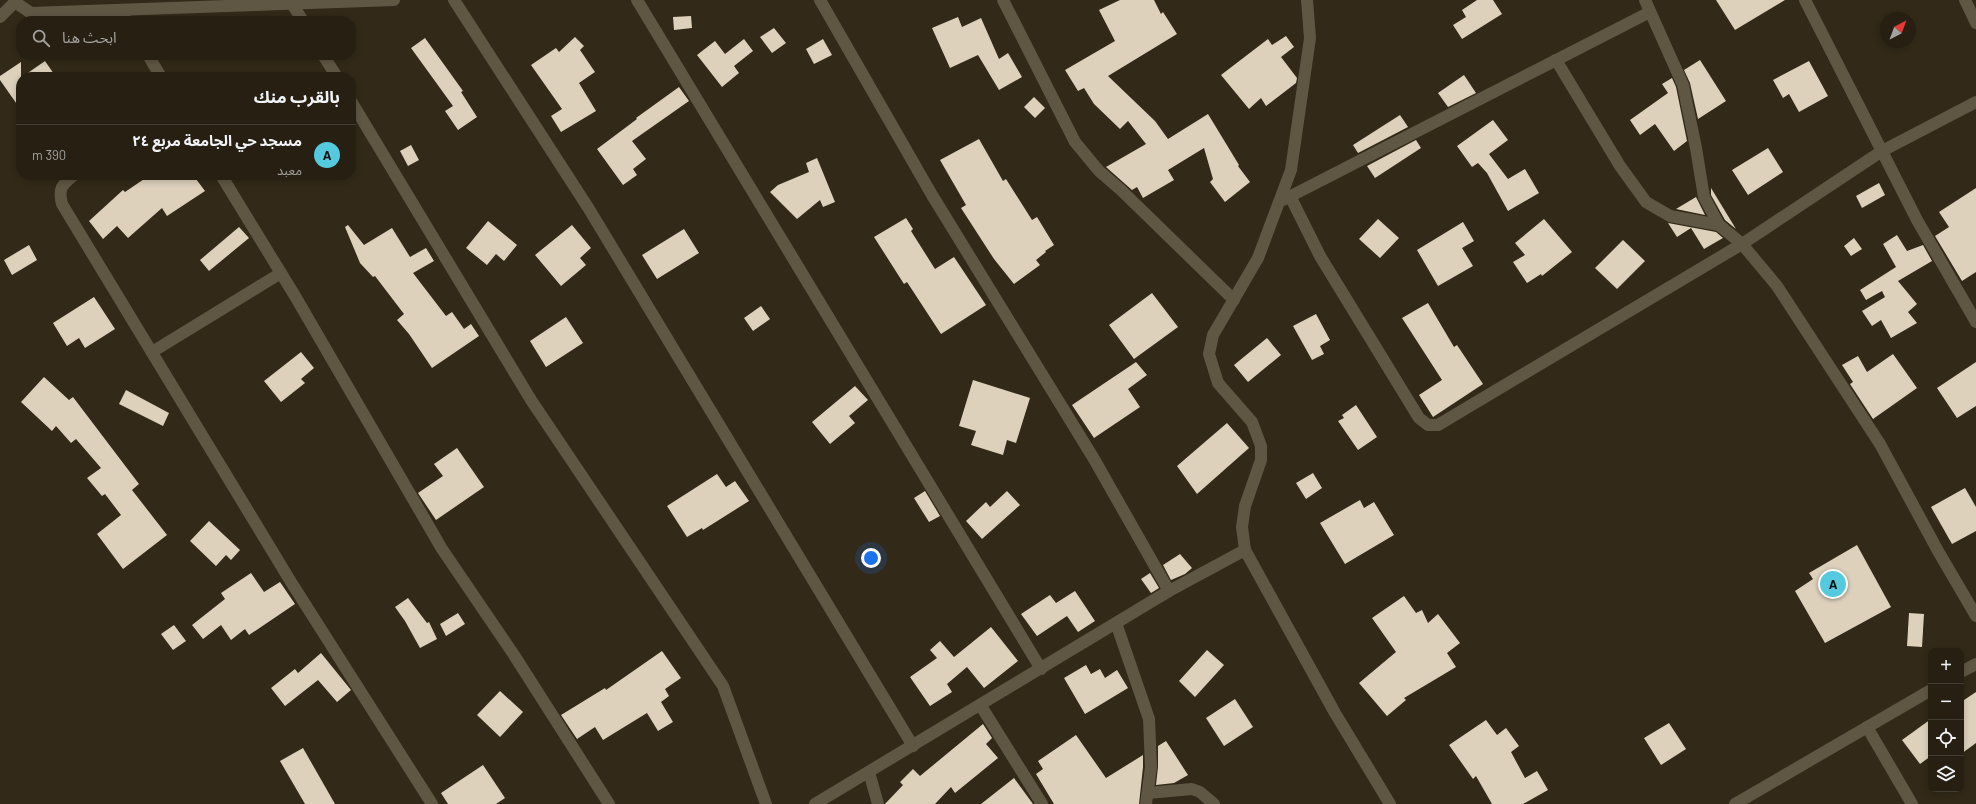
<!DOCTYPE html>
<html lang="ar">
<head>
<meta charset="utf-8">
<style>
  body { margin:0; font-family:Barlow,"Noto Sans Arabic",sans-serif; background:#322c20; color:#f1f3f6; direction:rtl }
  .controls { position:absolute; right:12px; bottom:12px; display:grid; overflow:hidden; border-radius:8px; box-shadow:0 2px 6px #0003 }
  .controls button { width:36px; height:36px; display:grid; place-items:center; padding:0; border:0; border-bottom:1px solid #423d32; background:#261f12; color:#f1f3f6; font:20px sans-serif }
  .compass { position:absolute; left:1880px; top:12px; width:36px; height:36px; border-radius:50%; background:#261f12; box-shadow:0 2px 6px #0003; rotate:41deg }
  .you { position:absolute; left:871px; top:558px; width:14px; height:14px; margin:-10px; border:3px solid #fff; border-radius:50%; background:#1a73e8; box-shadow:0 0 0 6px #1a73e833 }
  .badge { display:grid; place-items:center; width:26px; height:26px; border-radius:50%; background:#55cadf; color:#111; font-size:13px; font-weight:700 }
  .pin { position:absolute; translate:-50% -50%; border:2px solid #fff; box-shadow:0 1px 4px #0006 }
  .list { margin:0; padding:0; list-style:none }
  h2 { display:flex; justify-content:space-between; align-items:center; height:52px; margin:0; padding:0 16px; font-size:17px }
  h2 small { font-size:13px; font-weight:400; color:#a4a29f }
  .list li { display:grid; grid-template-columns:26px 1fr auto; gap:12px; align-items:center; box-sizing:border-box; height:56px; padding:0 16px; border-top:1px solid #423d32 }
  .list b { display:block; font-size:15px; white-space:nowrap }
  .list p { margin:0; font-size:13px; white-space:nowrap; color:#a4a29f }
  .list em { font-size:13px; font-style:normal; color:#a4a29f }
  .icon { flex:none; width:22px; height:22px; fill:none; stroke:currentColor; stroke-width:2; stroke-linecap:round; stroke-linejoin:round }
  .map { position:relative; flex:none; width:1976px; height:804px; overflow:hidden; direction:ltr }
  .search { position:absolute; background:#261f12; box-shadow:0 2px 6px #0003; left:16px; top:16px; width:340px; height:44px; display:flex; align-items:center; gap:10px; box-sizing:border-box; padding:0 14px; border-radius:16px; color:#a4a29f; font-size:15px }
  .panel { position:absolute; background:#261f12; box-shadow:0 2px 6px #0003; left:16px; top:72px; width:340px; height:108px; border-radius:16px; direction:rtl }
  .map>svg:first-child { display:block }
  .building { fill:#ddd1bc }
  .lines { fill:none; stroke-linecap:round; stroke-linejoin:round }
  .minor { stroke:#605644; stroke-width:12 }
  .tertiary { stroke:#605644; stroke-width:12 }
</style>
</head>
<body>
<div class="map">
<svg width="1976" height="804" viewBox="0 0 1976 804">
  <rect width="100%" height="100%" fill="#322918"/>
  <g class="building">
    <polygon points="1120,0 1154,0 1161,14 1163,12 1177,34 1108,76 1155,121 1168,139 1208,114 1239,165 1238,166 1250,182 1225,202 1210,182 1213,179 1204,148 1168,170 1174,180 1143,198 1137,187 1132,190 1106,167 1146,144 1128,121 1120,129 1094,104 1084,88 1078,91 1065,70 1115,41 1099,10"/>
    <polygon points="1477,0 1493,0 1502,14 1462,39 1453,25 1466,17 1462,10"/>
    <polygon points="1716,0 1785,0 1735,30"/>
    <polygon points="691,16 692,28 674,30 673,17"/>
    <polygon points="958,17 962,27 981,18 999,59 1008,53 1022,77 999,90 978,55 950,68 932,28"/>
    <polygon points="774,28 786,43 772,53 760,37"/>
    <polygon points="1286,36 1294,47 1281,57 1297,78 1296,83 1266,106 1261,98 1249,109 1221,75 1268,39 1272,45"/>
    <polygon points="575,37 584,46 580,50 595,72 579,83 596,111 561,132 551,116 562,109 531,65 556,48 559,52"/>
    <polygon points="425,38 463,91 461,92 477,117 458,130 445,111 453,106 411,48"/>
    <polygon points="744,39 753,51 734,66 739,73 722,87 697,55 715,41 725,54"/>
    <polygon points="823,39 832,55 814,64 806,49"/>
    <polygon points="1700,60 1726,101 1698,119 1690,83 1684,70"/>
    <polygon points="45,61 56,77 22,77"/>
    <polygon points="1809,61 1828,96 1799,112 1789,94 1783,98 1773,80"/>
    <polygon points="21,62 21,110 0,80 0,76"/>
    <polygon points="1464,75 1476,93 1448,107 1438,93"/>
    <polygon points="1672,78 1676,87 1687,141 1674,151 1655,124 1640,135 1630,120 1668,93 1662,84"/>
    <polygon points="679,87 689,101 632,141 646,159 633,169 637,175 623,185 597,149 637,119 636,118"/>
    <polygon points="1034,97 1045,108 1035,118 1024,107"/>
    <polygon points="1400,115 1408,127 1358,153 1353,145"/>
    <polygon points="1493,120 1508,140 1489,154 1508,179 1525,169 1539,193 1508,211 1487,173 1478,163 1472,167 1457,146"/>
    <polygon points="979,139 1003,181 1006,179 1032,220 1037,217 1054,245 1045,251 1046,252 1036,260 1040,265 1014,284 994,259 961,208 966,205 940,160"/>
    <polygon points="1416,140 1421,148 1375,178 1367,166"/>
    <polygon points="411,145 419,160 408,166 400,151"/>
    <polygon points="1768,148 1783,172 1748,195 1732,170"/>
    <polygon points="817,158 835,202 823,207 820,200 797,219 770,192 778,185 809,172 806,163"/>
    <polygon points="150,175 193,175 205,191 167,216 162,208 128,238 117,226 103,239 89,221 123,190 125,192"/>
    <polygon points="1879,183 1885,195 1862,208 1856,196"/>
    <polygon points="1711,188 1736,229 1725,220 1711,195"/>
    <polygon points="1976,188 1976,272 1962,281 1935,236 1949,227 1939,212"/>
    <polygon points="1696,197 1705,215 1676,209"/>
    <polygon points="906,218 913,229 911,231 935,269 954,257 986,305 941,334 907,282 904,284 874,237"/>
    <polygon points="1378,219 1399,238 1380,258 1359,239"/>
    <polygon points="1544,219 1572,252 1542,276 1541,274 1527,283 1513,262 1525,255 1515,243"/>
    <polygon points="488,221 517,245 504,261 496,254 487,265 466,248"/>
    <polygon points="1463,222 1474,241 1462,248 1473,266 1438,286 1417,250"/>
    <polygon points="1668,223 1716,232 1723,238 1704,249 1691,228 1677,237"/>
    <polygon points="348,225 364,245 392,228 410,257 426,248 434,261 413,273 446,316 452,312 464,329 471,324 479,336 432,368 409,334 397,320 404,314 375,276 373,277 360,263 345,227"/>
    <polygon points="572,225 591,248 580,258 586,265 561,286 535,255"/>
    <polygon points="239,227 249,238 209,271 200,260"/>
    <polygon points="684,229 699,253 657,279 642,255"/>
    <polygon points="1897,235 1907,251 1923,245 1932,261 1898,281 1917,304 1908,312 1917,323 1891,338 1881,320 1872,326 1862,311 1885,297 1882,291 1866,300 1860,290 1896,267 1883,244"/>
    <polygon points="1854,238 1862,249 1851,256 1844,246"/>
    <polygon points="1623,240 1645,261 1617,289 1595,268"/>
    <polygon points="29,245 37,260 12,275 4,260"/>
    <polygon points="1152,293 1178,327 1134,359 1109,325"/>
    <polygon points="94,297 115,329 85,348 79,338 67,346 53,323"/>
    <polygon points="1428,303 1454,347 1457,345 1483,384 1433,417 1419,395 1442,380 1402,318"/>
    <polygon points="761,306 770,319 753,331 744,318"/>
    <polygon points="1316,314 1330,340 1320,346 1324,354 1312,360 1293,326"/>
    <polygon points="566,317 583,343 546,367 530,341"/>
    <polygon points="1267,338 1281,355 1248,382 1234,365"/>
    <polygon points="301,352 314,368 301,379 305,383 281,402 264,381"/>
    <polygon points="1893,354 1917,388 1873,419 1850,384 1853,382 1842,365 1858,356 1867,372"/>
    <polygon points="1136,362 1147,375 1128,389 1140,407 1094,438 1072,405"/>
    <polygon points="1976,362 1976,406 1957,418 1937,388"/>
    <polygon points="44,377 69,400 73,397 139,484 132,490 167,535 123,569 97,534 121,515 105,494 102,496 87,478 101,468 76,439 71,443 56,426 52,431 21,402"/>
    <polygon points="973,380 1030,398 1016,443 1007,440 1003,455 971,445 976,431 959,426"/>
    <polygon points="855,386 868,400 849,416 855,423 830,444 812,422"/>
    <polygon points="126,390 169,413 163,426 119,404"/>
    <polygon points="1356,405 1377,437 1358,450 1338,421 1344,418 1342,415"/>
    <polygon points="1227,423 1249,448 1197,494 1177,466"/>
    <polygon points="457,448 484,487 436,520 418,493 443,476 434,464"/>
    <polygon points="1313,473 1322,488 1306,499 1296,483"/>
    <polygon points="717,474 726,487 735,481 749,501 703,530 702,528 687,537 667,506"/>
    <polygon points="1965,488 1976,507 1976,531 1952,544 1931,507"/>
    <polygon points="925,491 940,516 929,522 914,498"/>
    <polygon points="1007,491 1020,505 982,539 966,521 986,502 990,507"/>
    <polygon points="1360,500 1364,508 1374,502 1394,535 1345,564 1320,523"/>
    <polygon points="209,521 240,550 231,560 226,555 216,566 190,541"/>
    <polygon points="1857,545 1891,607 1825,643 1795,591 1813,579 1809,573"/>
    <polygon points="1180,554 1192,568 1185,574 1171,580 1163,565"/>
    <polygon points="251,573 264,592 280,582 295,604 249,635 245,629 231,640 221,625 203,639 192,625 225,599 221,593"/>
    <polygon points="1150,573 1159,588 1151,593 1141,579"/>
    <polygon points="1075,591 1095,621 1078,632 1067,616 1037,636 1021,614 1050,595 1056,603"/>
    <polygon points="1404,596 1416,613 1422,610 1428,623 1438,614 1460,643 1447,653 1456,667 1404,698 1406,700 1387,716 1359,683 1396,652 1372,618"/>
    <polygon points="408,598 427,623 429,622 437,639 420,648 405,621 395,607"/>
    <polygon points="458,613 465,624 446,636 440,624"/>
    <polygon points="1909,613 1924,614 1922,647 1907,646"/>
    <polygon points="174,625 186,641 173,650 161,634"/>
    <polygon points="991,627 1018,661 984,688 967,667 947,684 952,692 930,706 910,677 937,658 930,650 940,641 954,657"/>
    <polygon points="1207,650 1224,665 1195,697 1179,681"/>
    <polygon points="662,651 681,678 665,689 669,696 661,702 673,722 658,731 647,713 603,740 595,727 577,739 561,715 605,688 606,690"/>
    <polygon points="321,653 351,690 337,702 318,680 285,706 271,688 295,669 298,673"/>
    <polygon points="1086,665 1091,674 1100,669 1105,678 1117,670 1128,688 1085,714 1064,678"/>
    <polygon points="500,691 523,712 500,737 477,715"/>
    <polygon points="1976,692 1976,743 1961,754 1961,702"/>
    <polygon points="1235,699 1253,727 1224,746 1206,718"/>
    <polygon points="1931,719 1931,756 1920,764 1902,740"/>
    <polygon points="1486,720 1497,735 1506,728 1519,746 1511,752 1525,778 1537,771 1548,790 1523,804 1492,804 1476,776 1473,779 1449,745"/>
    <polygon points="1669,723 1686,749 1661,765 1644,738"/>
    <polygon points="983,724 992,738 986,744 998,758 955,793 951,787 935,804 885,804 903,785 900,782 913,769 920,776"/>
    <polygon points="1076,735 1106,778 1143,755 1143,767 1139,804 1054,804 1036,774 1043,769 1038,761"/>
    <polygon points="1166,741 1188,775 1174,783 1156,785 1158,767 1158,746"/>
    <polygon points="303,748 335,804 305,804 280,761"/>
    <polygon points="483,765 505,798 496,804 448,804 441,793"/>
    <polygon points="1014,778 1033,804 981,804"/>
  </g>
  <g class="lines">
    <g class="minor">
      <polyline points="454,0 589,209 913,746"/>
      <polyline points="637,0 1041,669"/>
      <polyline points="820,0 932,195 1094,459 1169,591"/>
      <polyline points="1003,0 1075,142 1099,171 1121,190 1234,300"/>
      <polyline points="1307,0 1310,38 1291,170 1258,258 1213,335 1209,354 1218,383 1252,422 1261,446 1261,460 1245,506 1242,527 1245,550 1335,713 1390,804"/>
      <polyline points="1645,0 1683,85 1696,148 1704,197 1719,225 1742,244 1777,286 1880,444 1938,551 1976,616"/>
      <polyline points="1805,0 1917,220 1976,322"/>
      <polyline points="1965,0 1976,23"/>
      <polyline points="15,2 31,13 394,0"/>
      <polyline points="292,4 303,21"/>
      <polyline points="120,10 127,21"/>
      <polyline points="148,55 161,77"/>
      <polyline points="323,55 337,77"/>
      <polyline points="1556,60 1620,166 1646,202 1670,216 1719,225"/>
      <polyline points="351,101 531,400 723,686 766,804"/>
      <path d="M74,175C62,185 58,188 62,204L291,582L432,804"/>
      <polyline points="221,175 295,296 442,549 514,655 609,804"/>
      <polyline points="1290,196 1320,256 1419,418 1428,425 1438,425 1742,244 1882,151 1976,102"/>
      <polyline points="1283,200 1650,12"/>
      <polyline points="152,352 281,273"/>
      <polyline points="1116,623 1149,719 1151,767 1146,804"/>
      <polyline points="1961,672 1976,664"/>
      <polyline points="981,706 1042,804"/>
      <polyline points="1867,727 1912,804"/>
      <polyline points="869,772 878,804"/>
      <polyline points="1148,793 1192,789 1200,792 1214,804"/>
      <polyline points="815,804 1169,591 1245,550"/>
      <polyline points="1735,804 1931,690"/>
    </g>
    <polyline class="tertiary" points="0,17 15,2 15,0"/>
  </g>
</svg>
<div class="controls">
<button>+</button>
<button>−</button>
<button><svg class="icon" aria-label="locate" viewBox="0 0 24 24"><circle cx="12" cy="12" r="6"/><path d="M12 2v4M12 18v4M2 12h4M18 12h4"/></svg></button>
<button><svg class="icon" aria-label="layers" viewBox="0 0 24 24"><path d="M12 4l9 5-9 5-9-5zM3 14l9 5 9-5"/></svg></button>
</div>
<svg class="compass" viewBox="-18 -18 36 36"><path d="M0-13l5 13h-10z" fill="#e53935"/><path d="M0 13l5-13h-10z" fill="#a4a29f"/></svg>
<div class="you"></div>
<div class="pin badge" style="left:1833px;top:584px">A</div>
<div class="search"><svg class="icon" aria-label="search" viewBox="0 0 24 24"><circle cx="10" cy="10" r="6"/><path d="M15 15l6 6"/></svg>ابحث هنا</div>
<section class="panel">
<h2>بالقرب منك<small></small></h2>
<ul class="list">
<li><span class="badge">A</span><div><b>مسجد حي الجامعة مربع ٢٤</b><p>معبد</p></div><em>390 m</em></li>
</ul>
</section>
</div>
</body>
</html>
